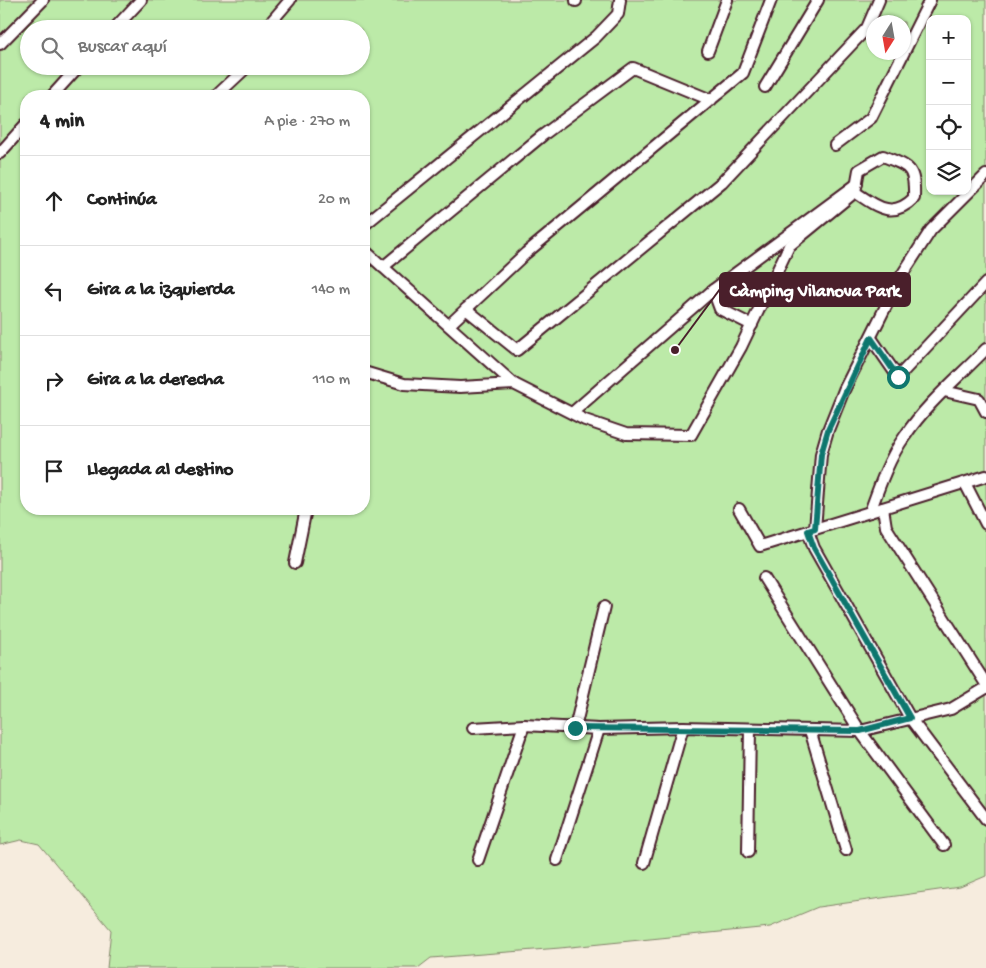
<!DOCTYPE html>
<html lang="es">
<head>
<meta charset="utf-8">
<style>
  body { margin:0; font-family:"Gochi Hand",sans-serif; background:#f2f2f2; color:#222 }
  .controls { position:absolute; right:15px; top:15px; display:grid; overflow:hidden; border-radius:10px; box-shadow:0 1px 4px #0004 }
  .controls button { width:45px; height:45px; display:grid; place-items:center; padding:0; border:0; border-bottom:1px solid #e0e0e0; background:#fff; color:#222; font:25px sans-serif }
  .compass { position:absolute; left:866px; top:15px; width:45px; height:45px; border-radius:50%; background:#fff; box-shadow:0 1px 4px #0004; rotate:191deg }
  .stop { position:absolute; width:15px; height:15px; margin:-11px; border:4px solid #0f766e; border-radius:50%; background:#fff }
  .stop.end { background:#0f766e; border-color:#fff; box-shadow:0 1px 5px #0008 }
  .list { margin:0; padding:0; list-style:none }
  h2 { display:flex; justify-content:space-between; align-items:center; height:65px; margin:0; padding:0 20px; font-size:21px }
  h2 small { font-size:16px; font-weight:400; color:#767676 }
  .list li { display:grid; grid-template-columns:32px 1fr auto; gap:15px; align-items:center; box-sizing:border-box; height:90px; padding:0 20px; border-top:1px solid #e0e0e0 }
  .list b { display:block; font-size:19px; white-space:nowrap }
  .list em { font-size:16px; font-style:normal; color:#767676 }
  .icon { flex:none; width:28px; height:28px; fill:none; stroke:currentColor; stroke-width:2; stroke-linecap:round; stroke-linejoin:round }
  .map { position:relative; flex:none; width:986px; height:968px; overflow:hidden }
  .search { position:absolute; background:#fff; box-shadow:0 1px 4px #0004; left:20px; top:20px; width:350px; height:55px; display:flex; align-items:center; gap:12px; box-sizing:border-box; padding:0 18px; border-radius:28px; color:#767676; font-size:19px }
  .panel { position:absolute; background:#fff; box-shadow:0 1px 4px #0004; left:20px; top:90px; width:350px; height:425px; border-radius:20px }
  .map>svg:first-child { display:block }
  .green { fill:#bceaa8; stroke:#83846a; fill-rule:evenodd }
  .lines { fill:none; stroke-linecap:round; stroke-linejoin:round }
  .lane-casing { stroke:#4a1f2b; stroke-width:14 }
  .lane { stroke:#fff; stroke-width:10 }
  .route { stroke:#0f766e; stroke-width:6 }
  .leader { fill:none; stroke:#4a1f2b; stroke-width:2 }
  .callout-dot { fill:#4a1f2b; stroke:#fff; stroke-width:2 }
  .callout { fill:#4a1f2b; stroke:#4a1f2b; stroke-width:2 }
  .callout-label { font-size:18px; text-anchor:middle; font-weight:bold; fill:#fff }
</style>
</head>
<body>
<div class="map">
<svg width="986" height="968" viewBox="0 0 986 968">
  <rect width="100%" height="100%" fill="#f6ecde"/>
  <filter id="ink" filterUnits="userSpaceOnUse"><feTurbulence type="fractalNoise" baseFrequency=".02" numOctaves="2"/><feDisplacementMap in="SourceGraphic" scale="10" xChannelSelector="R" yChannelSelector="G"/><feConvolveMatrix kernelMatrix="1 2 1 2 8 2 1 2 1" color-interpolation-filters="sRGB"/></filter>
  <g filter="url(#ink)">
    <path class="green" d="M0,0H986V876L960,887L818,907L770,927L560,948L431,958L418,968H107L111,930L39,844L21,840L0,845ZM930,19H967V191H930ZM874,22H904V52H874ZM29,29H361V66H29ZM26,96H364V509H26Z"/>
    <g class="lines">
      <defs>
        <g id="lane">
          <polyline points="576,1 576,0"/>
          <polyline points="114,29 141,0"/>
          <polyline points="265,29 290,0"/>
          <polyline points="0,44 43,0"/>
          <polyline points="708,51 727,0"/>
          <polyline points="765,87 818,0"/>
          <polyline points="52,96 79,66"/>
          <polyline points="216,96 248,66"/>
          <polyline points="835,145 871,118 930,0"/>
          <polyline points="0,153 26,124"/>
          <path d="M883,156C910,167 915,167 914,198C892,220 876,206 855,192L859,170Z"/>
          <polyline points="364,225 596,37 618,14 620,0"/>
          <polyline points="364,250 514,384"/>
          <polyline points="383,267 543,135 633,68 711,100"/>
          <polyline points="466,309 517,350 722,182 867,28 879,0"/>
          <polyline points="449,325 526,253 743,73 771,0"/>
          <polyline points="752,325 720,309 713,290 857,184"/>
          <polyline points="871,338 898,377 986,283"/>
          <polyline points="364,372 404,384 460,387 514,384 585,420 626,434 691,435 741,347 789,246 855,192"/>
          <polyline points="944,391 979,399 986,412"/>
          <polyline points="572,413 713,290"/>
          <polyline points="965,483 986,524"/>
          <polyline points="883,508 886,527 986,684"/>
          <polyline points="739,509 760,546 986,476"/>
          <path d="M870,512C879,487 889,458 905,436C927,403 959,377 986,349"/>
          <polyline points="815,529 821,454 828,430 844,390 900,278 931,230 986,175"/>
          <polyline points="808,531 814,548 910,718 986,819"/>
          <polyline points="295,563 306,509"/>
          <polyline points="764,578 860,731 944,845"/>
          <polyline points="473,728 524,725 599,729 683,727 860,731 951,709 986,688"/>
          <polyline points="575,728 604,607"/>
          <polyline points="810,730 846,850"/>
          <polyline points="748,852 750,729"/>
          <polyline points="478,860 524,725"/>
          <polyline points="557,860 599,729"/>
          <polyline points="644,863 683,727"/>
        </g>
      </defs>
      <use href="#lane" class="lane-casing"/>
      <use href="#lane" class="lane"/>
    </g>
  </g>
  <g class="lines" filter="url(#ink)">
    <polyline class="route" points="575,728 860,731 910,718 814,548 808,531 815,529 821,454 828,430 871,338 898,377"/>
  </g>
  <path class="leader" d="M675 350L720 289"/>
  <circle class="callout-dot" cx="675" cy="350" r="5"/>
  <rect class="callout" x="720" y="273" width="190" height="33" rx="5"/>
  <g class="callout-label">
    <text x="815" y="296">Càmping Vilanova Park</text>
  </g>
</svg>
<div class="controls">
<button>+</button>
<button>−</button>
<button><svg class="icon" aria-label="locate" viewBox="0 0 24 24"><circle cx="12" cy="12" r="6"/><path d="M12 2v4M12 18v4M2 12h4M18 12h4"/></svg></button>
<button><svg class="icon" aria-label="layers" viewBox="0 0 24 24"><path d="M12 4l9 5-9 5-9-5zM3 14l9 5 9-5"/></svg></button>
</div>
<svg class="compass" viewBox="-18 -18 36 36"><path d="M0-13l5 13h-10z" fill="#e53935"/><path d="M0 13l5-13h-10z" fill="#767676"/></svg>
<div class="stop" style="left:898px;top:377px"></div>
<div class="stop end" style="left:575px;top:728px"></div>
<div class="search"><svg class="icon" aria-label="search" viewBox="0 0 24 24"><circle cx="10" cy="10" r="6"/><path d="M15 15l6 6"/></svg>Buscar aquí</div>
<section class="panel">
<h2>4 min<small>A pie · 270 m</small></h2>
<ul class="list">
<li><svg class="icon" aria-label="ahead" viewBox="0 0 24 24"><path d="M12 20V5M6 11l6-6 6 6"/></svg><div><b>Continúa</b></div><em>20 m</em></li>
<li><svg class="icon" aria-label="left" viewBox="0 0 24 24"><path d="M17 20v-9H6M10 6l-5 5 5 5"/></svg><div><b>Gira a la izquierda</b></div><em>140 m</em></li>
<li><svg class="icon" aria-label="right" viewBox="0 0 24 24"><path d="M7 20v-9h11M14 6l5 5-5 5"/></svg><div><b>Gira a la derecha</b></div><em>110 m</em></li>
<li><svg class="icon" aria-label="arrive" viewBox="0 0 24 24"><path d="M6 21V4h12l-3 4 3 4H6"/></svg><div><b>Llegada al destino</b></div></li>
</ul>
</section>
</div>
</body>
</html>
